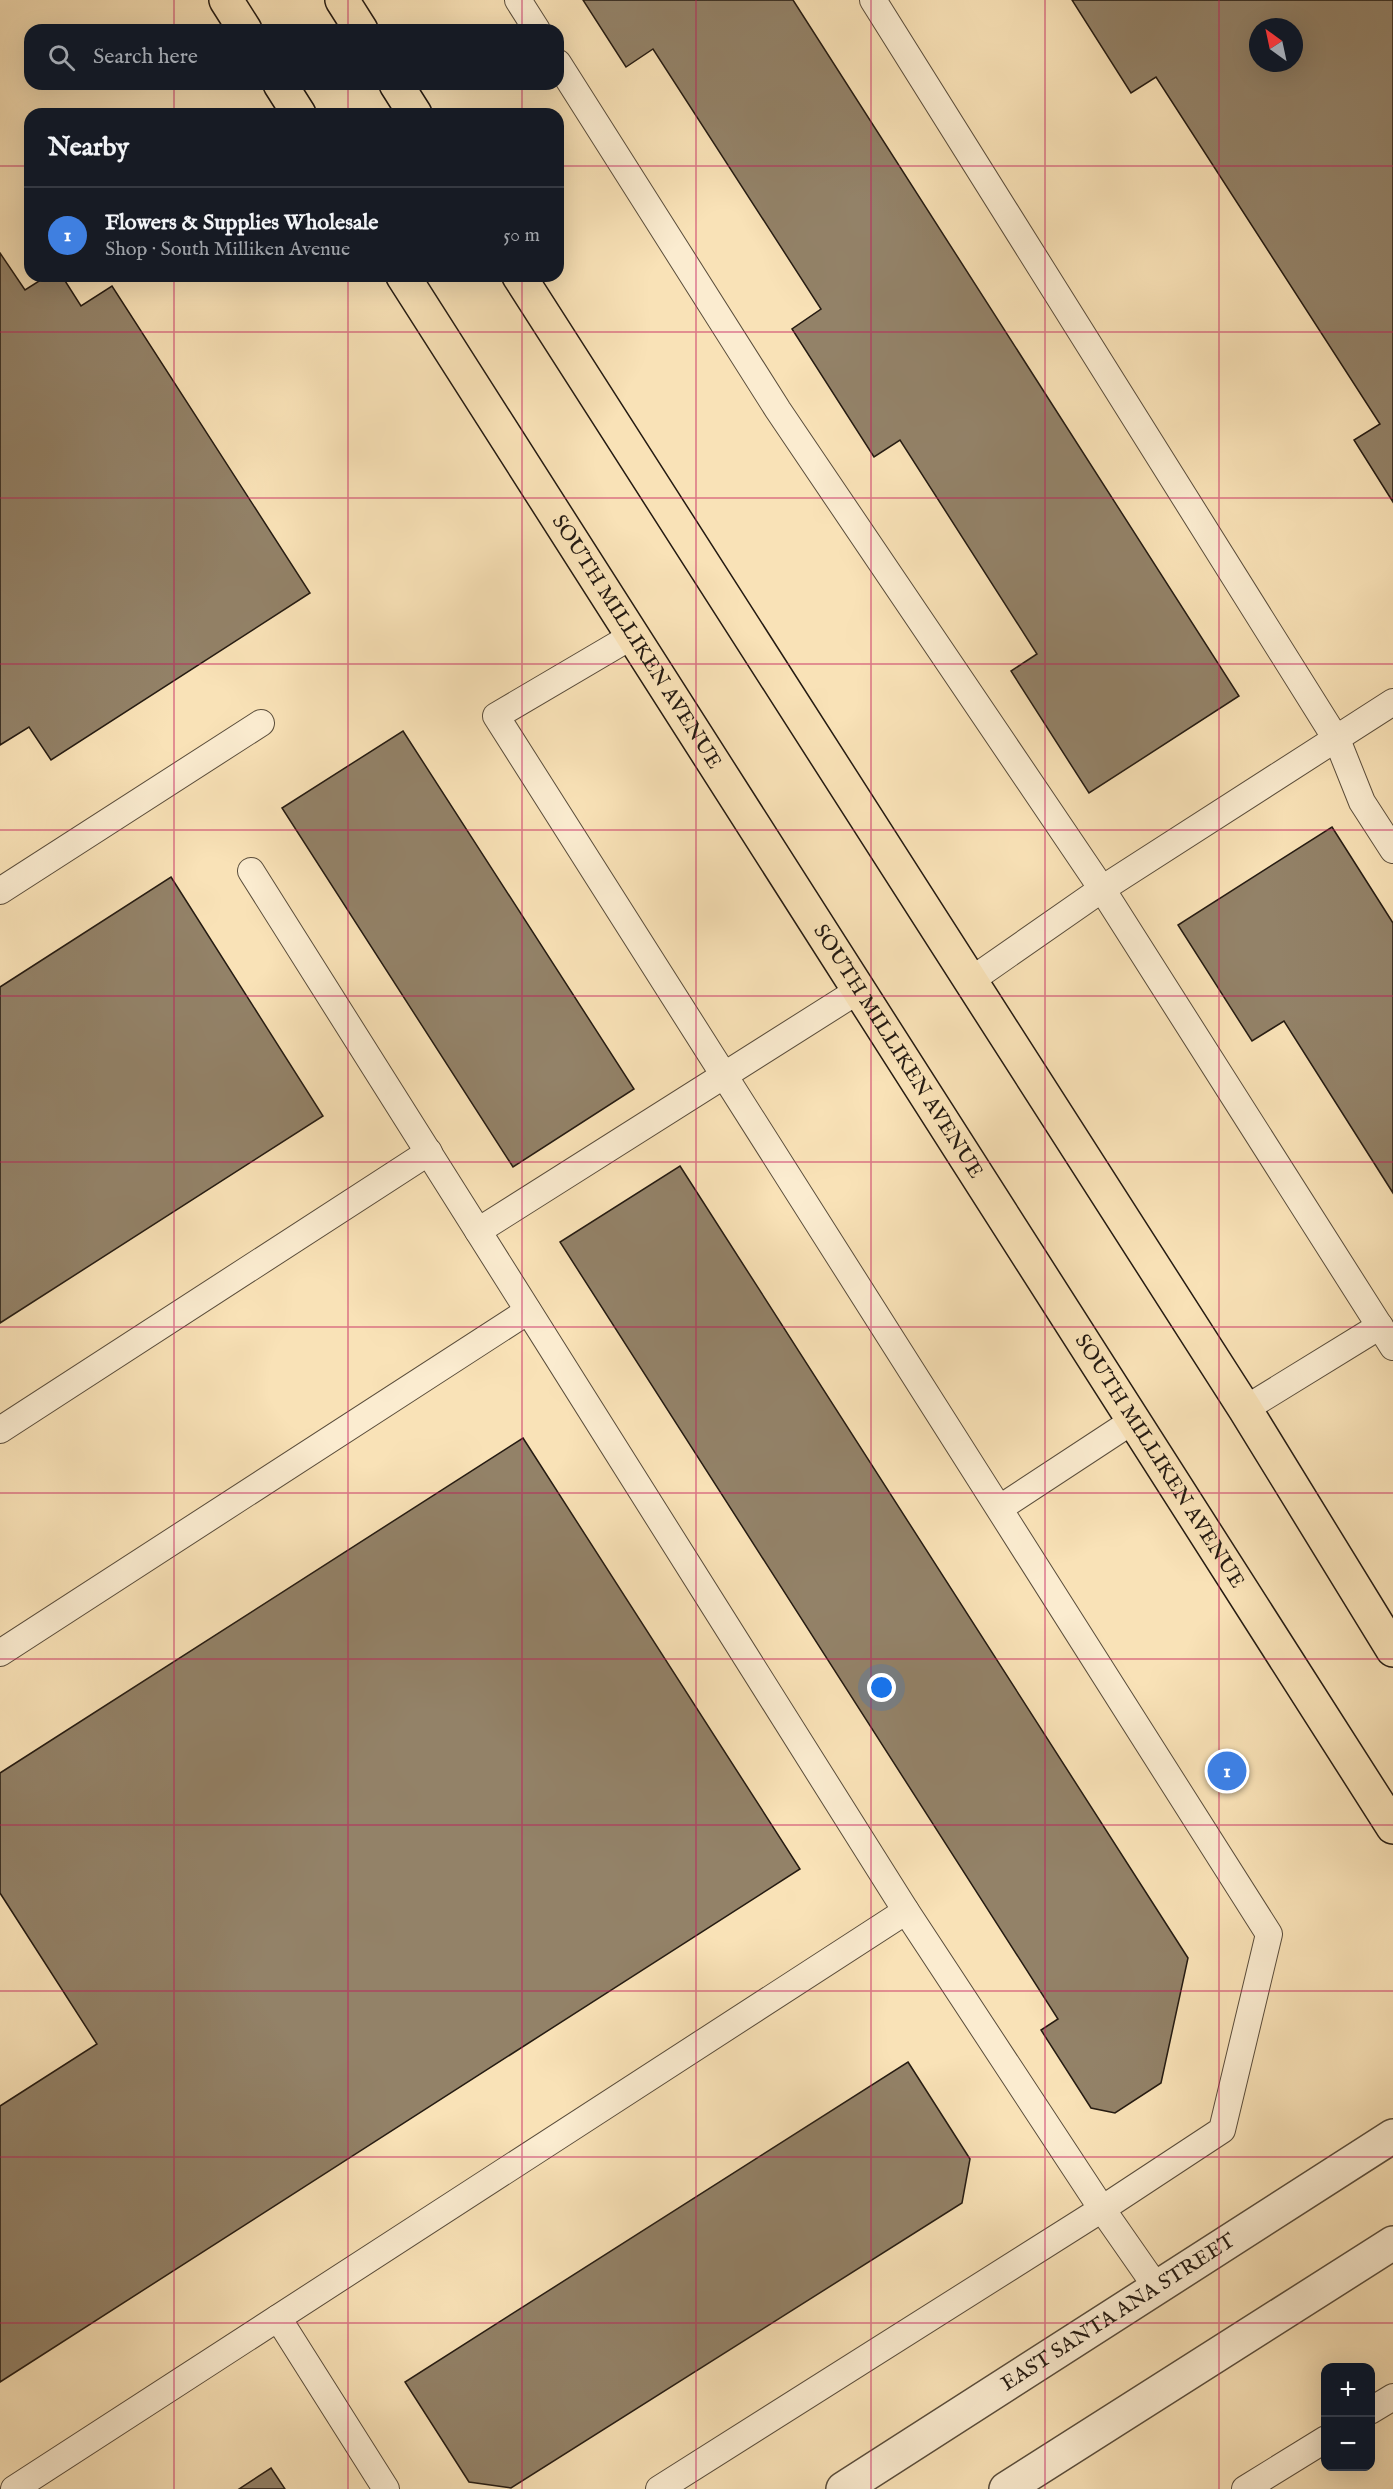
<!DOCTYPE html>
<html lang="en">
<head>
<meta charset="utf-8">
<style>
  body { margin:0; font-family:"IM FELL English",serif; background:#242831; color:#f1f3f6 }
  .controls { position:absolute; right:18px; bottom:18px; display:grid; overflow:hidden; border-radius:12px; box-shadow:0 6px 24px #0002 }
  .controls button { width:54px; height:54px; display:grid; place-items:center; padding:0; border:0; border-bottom:2px solid #363941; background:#171b24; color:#f1f3f6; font:30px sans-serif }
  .compass { position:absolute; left:1249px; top:18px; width:54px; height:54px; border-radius:50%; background:#171b24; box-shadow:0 6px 24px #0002; rotate:327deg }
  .you { position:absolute; left:882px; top:1688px; width:21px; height:21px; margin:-15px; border:4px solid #fff; border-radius:50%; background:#1a73e8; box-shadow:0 0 0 9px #1a73e833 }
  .badge { display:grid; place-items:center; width:39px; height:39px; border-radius:50%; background:#8c9099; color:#fff; font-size:20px; font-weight:700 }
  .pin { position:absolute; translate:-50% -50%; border:3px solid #fff; box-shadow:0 2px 6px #0006 }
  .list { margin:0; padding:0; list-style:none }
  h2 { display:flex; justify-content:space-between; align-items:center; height:78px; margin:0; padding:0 24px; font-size:26px }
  h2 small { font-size:20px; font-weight:400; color:#9ea1a6 }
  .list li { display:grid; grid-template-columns:39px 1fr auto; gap:18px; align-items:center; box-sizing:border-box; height:96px; padding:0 24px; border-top:2px solid #363941 }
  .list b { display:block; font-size:22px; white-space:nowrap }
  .list p { margin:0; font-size:20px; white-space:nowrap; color:#9ea1a6 }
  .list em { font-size:20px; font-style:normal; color:#9ea1a6 }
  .icon { flex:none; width:33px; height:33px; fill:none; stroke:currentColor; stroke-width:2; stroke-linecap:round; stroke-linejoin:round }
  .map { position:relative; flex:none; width:1393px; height:2489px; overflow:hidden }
  .search { position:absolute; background:#171b24; box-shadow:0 6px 24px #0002; left:24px; top:24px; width:540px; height:66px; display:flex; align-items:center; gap:15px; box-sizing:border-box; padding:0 21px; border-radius:18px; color:#9ea1a6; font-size:22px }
  .panel { position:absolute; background:#171b24; box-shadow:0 6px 24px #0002; left:24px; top:108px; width:540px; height:174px; border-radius:18px }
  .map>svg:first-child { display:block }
  .building { fill:#938268; stroke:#251b12; stroke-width:1.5; fill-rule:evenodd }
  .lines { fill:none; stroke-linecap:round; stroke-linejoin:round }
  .service-casing { stroke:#5a4d3b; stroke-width:28 }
  .tertiary-casing { stroke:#5a4d3b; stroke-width:36 }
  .primary-casing { stroke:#251b12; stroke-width:36 }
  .service { stroke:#fbecd0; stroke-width:26 }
  .tertiary { stroke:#fbecd0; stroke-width:33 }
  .primary { stroke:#f9e2b7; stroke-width:33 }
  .grid { fill:none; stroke:#c2185b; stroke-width:1.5; stroke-opacity:0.55 }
  .labels { text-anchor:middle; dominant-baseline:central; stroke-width:5; stroke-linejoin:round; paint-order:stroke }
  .street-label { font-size:21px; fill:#251b12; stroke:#fbecd0 }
</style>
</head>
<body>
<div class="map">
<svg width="1393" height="2489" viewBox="0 0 1393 2489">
  <rect width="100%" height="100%" fill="#f9e2b7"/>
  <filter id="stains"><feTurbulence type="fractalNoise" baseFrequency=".00333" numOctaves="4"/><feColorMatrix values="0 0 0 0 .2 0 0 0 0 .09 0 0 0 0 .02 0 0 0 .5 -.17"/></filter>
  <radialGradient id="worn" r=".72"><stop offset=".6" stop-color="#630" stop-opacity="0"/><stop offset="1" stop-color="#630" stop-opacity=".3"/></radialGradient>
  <g class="building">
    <polygon points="583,0 793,0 1239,696 1089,793 1011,671 1037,654 900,440 874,457 792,329 821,309 653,49 626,67"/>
    <path d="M1072,0H1393V502L1354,440L1380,424L1156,77L1131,93ZM1258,27H1294V63H1258Z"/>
    <polygon points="0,253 25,290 47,276 62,276 81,306 112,286 310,593 51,760 29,727 0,745"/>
    <polygon points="403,731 634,1089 513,1167 282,808"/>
    <polygon points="1332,827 1393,923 1393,1193 1284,1021 1252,1041 1178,925"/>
    <polygon points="171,877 323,1116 0,1323 0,987"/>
    <polygon points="680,1166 1188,1958 1161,2083 1115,2113 1091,2108 1041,2030 1058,2019 560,1242"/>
    <polygon points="523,1438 800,1869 0,2382 0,2106 97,2044 0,1893 0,1773"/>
    <polygon points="908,2062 970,2159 962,2203 511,2488 469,2482 405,2382"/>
    <polygon points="271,2468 285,2489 239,2489"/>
  </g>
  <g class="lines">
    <defs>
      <g id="service">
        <polyline points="518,0 537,30"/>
        <polyline points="873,0 1338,742 1362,802 1393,850"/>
        <polyline points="558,63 778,410 1102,889 970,981"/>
        <polyline points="632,636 496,716 1269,1934 1222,2130 1102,2209 659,2489"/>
        <polyline points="1393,702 1102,889 1393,1347"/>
        <polyline points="251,871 478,1231 859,990"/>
        <polyline points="0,891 261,723"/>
        <polyline points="478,1231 906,1911 1102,2209 1157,2288"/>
        <polyline points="1245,1409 1380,1326"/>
        <polyline points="0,1430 429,1152"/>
        <polyline points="1000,1508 1134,1420"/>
        <polyline points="0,1653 528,1311"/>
        <polyline points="278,2318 386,2489"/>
        <polyline points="1370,2411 1393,2397"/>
        <polyline points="14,2489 906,1911"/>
        <polyline points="1245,2489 1326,2439"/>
      </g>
      <g id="tertiary">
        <path id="s1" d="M843,2489L1393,2136"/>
        <polyline points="1006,2489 1393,2243"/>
      </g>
      <g id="primary">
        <polyline points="226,0 245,30"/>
        <polyline points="342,0 361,30"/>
        <polyline points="280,84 299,114"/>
        <polyline points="396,84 415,114"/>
        <path id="s2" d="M403,276L1393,1827"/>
        <polyline points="519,276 1245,1409 1393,1650"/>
      </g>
    </defs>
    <use href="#service" class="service-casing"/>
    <use href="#tertiary" class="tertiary-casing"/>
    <use href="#primary" class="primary-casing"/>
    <use href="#service" class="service"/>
    <use href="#tertiary" class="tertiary"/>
    <use href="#primary" class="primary"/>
  </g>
  <path class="grid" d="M174,0V30M348,0V30M522,0V30M696,0V2489M871,0V2489M1045,0V2489M1219,0V2489M174,84V114M348,84V114M522,84V114M0,166H30M558,166H1393M174,276V2489M348,276V2489M522,276V2489M0,332H1393M0,498H1393M0,664H1393M0,830H1393M0,996H1393M0,1162H1393M0,1327H1393M0,1493H1393M0,1659H1393M0,1825H1393M0,1991H1393M0,2157H1393M0,2323H1393"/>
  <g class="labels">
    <g class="street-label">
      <text stroke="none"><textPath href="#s2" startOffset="434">SOUTH MILLIKEN AVENUE</textPath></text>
      <text stroke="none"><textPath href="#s2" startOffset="920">SOUTH MILLIKEN AVENUE</textPath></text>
      <text stroke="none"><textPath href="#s2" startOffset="1406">SOUTH MILLIKEN AVENUE</textPath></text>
      <text stroke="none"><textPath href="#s1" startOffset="327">EAST SANTA ANA STREET</textPath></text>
    </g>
  </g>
  <rect width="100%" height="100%" filter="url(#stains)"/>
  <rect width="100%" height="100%" fill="url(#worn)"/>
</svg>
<div class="controls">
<button>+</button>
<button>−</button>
</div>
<svg class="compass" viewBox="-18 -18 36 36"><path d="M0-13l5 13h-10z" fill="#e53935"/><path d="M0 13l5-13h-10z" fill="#9ea1a6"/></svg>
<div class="you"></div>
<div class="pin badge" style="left:1227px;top:1771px;background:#3f7fe0">1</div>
<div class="search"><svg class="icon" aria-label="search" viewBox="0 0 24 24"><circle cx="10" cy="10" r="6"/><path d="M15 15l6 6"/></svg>Search here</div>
<section class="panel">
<h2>Nearby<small></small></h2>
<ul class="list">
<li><span class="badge" style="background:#3f7fe0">1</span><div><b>Flowers &amp; Supplies Wholesale</b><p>Shop · South Milliken Avenue</p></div><em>50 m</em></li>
</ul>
</section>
</div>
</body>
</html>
